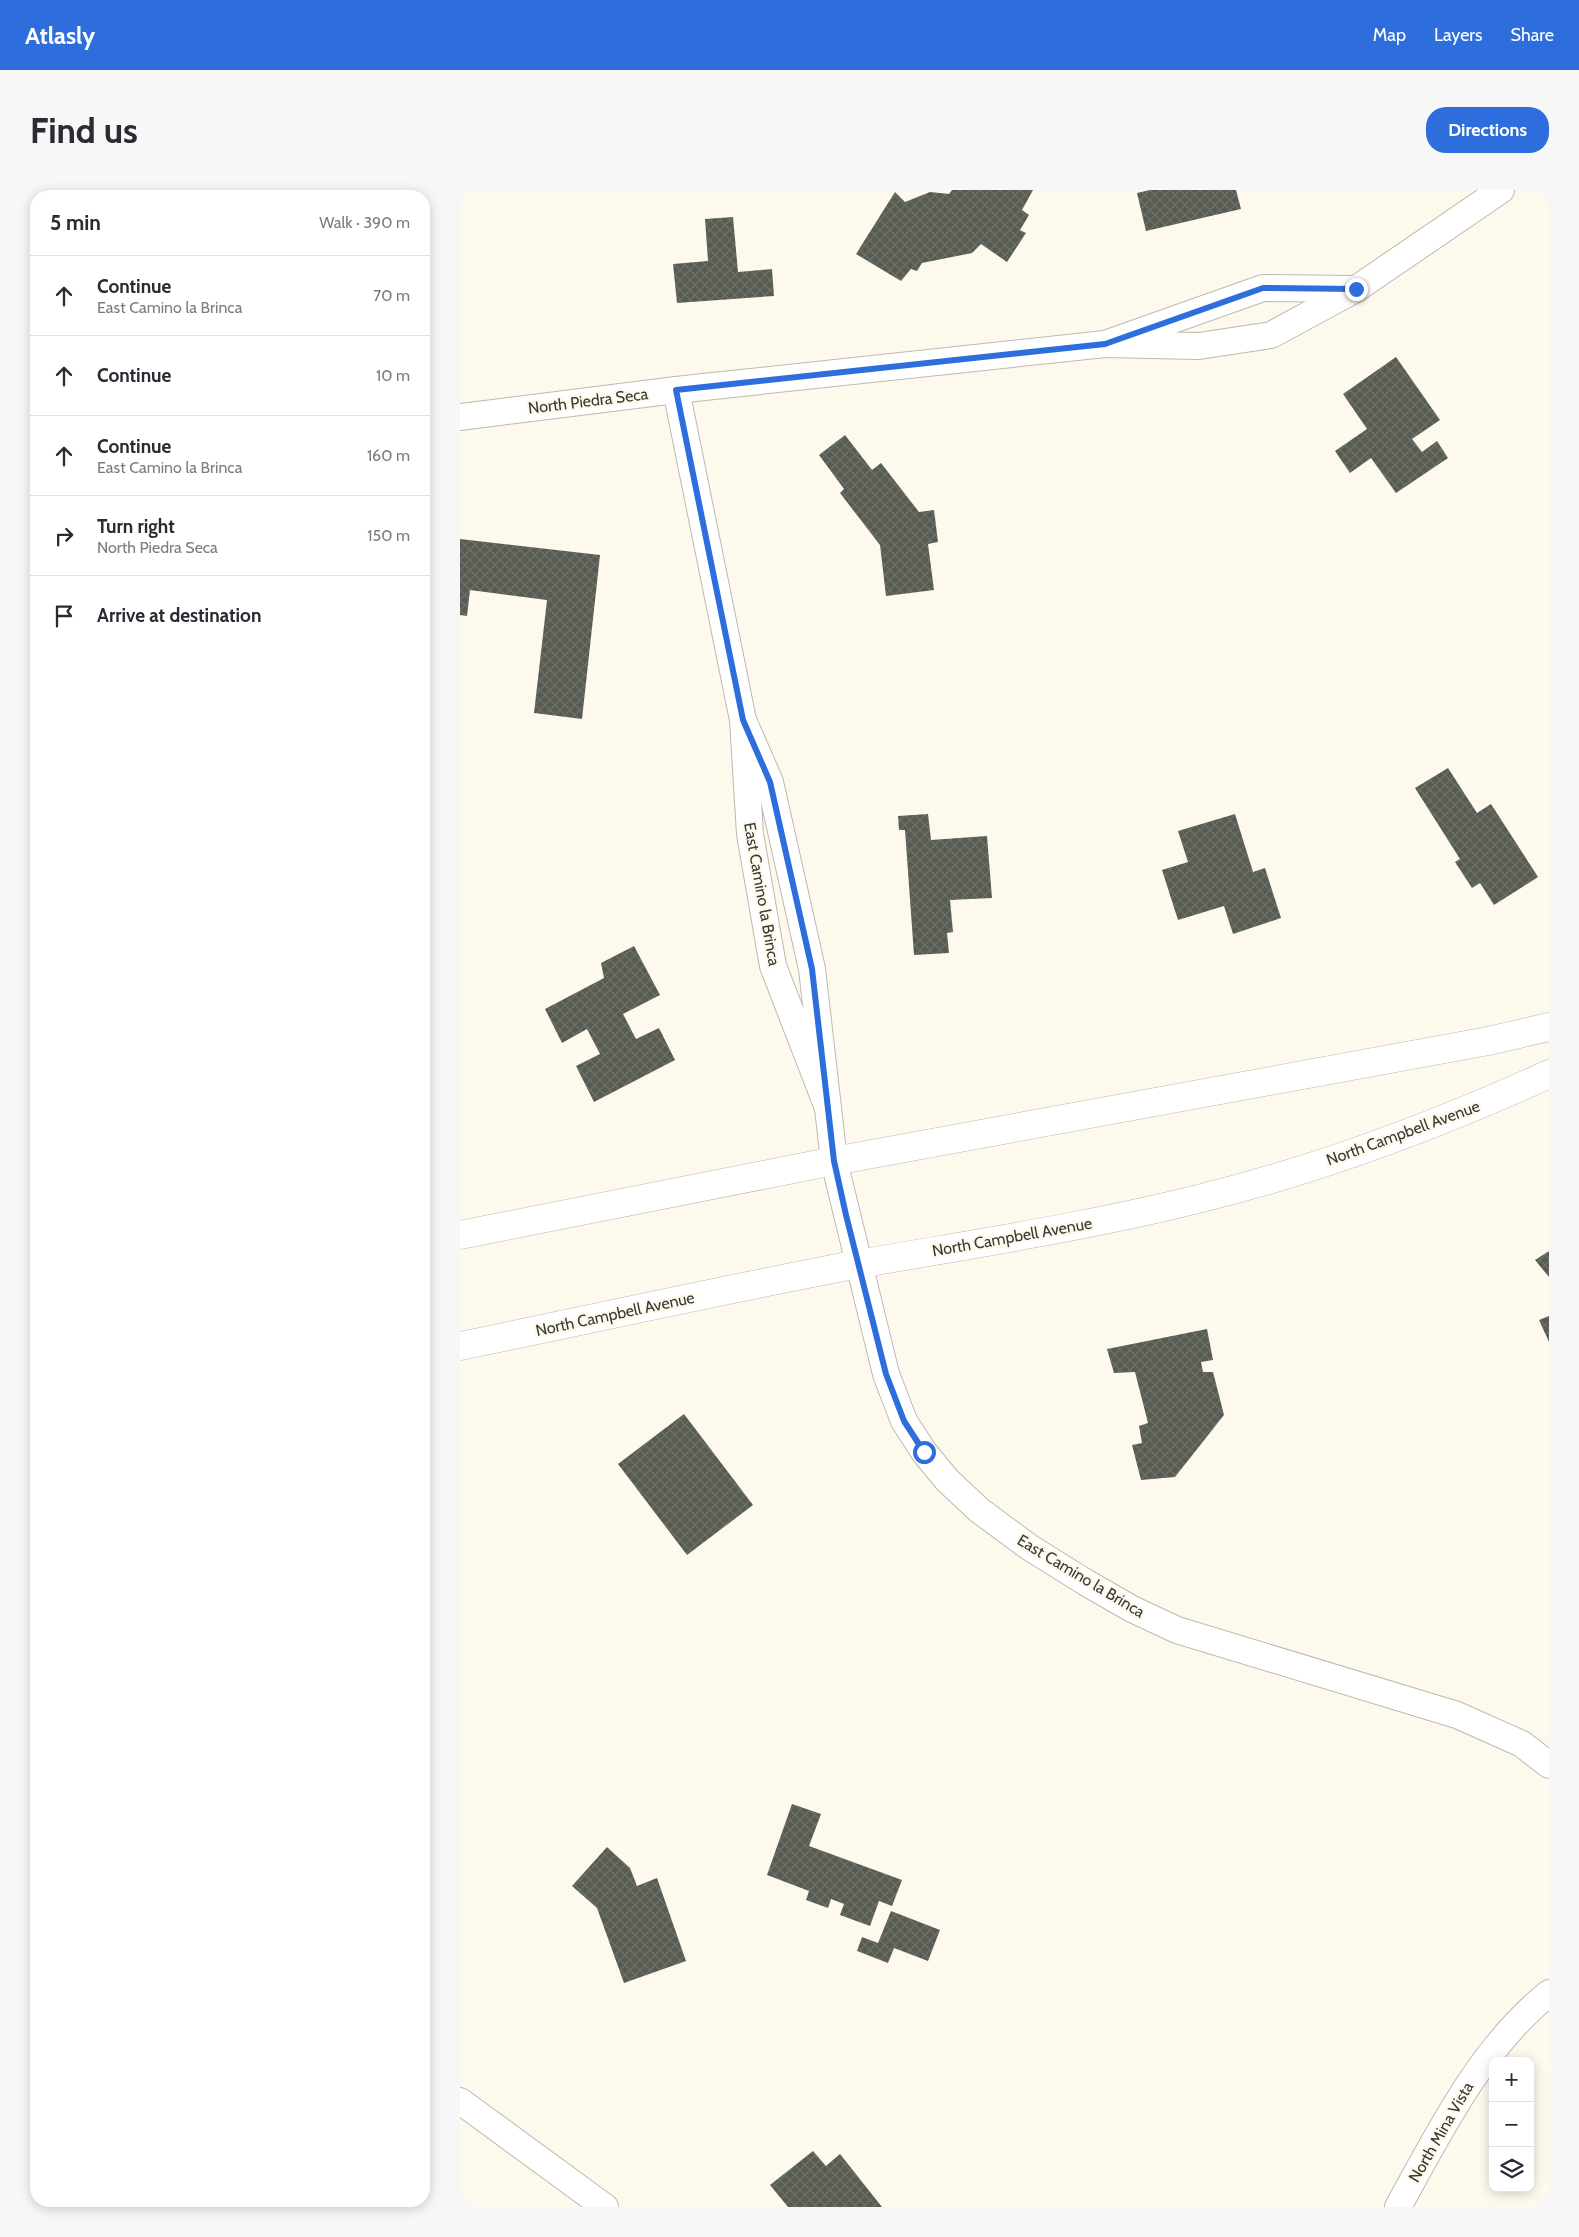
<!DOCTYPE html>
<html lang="en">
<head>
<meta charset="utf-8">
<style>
  body { margin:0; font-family:Cabin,sans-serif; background:#f7f7f7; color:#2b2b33 }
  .controls { position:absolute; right:15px; bottom:15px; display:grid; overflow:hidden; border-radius:10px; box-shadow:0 2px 12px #0003 }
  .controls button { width:45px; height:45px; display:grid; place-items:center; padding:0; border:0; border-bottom:1px solid #e1e1e2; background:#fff; color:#2b2b33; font:25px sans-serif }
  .stop { position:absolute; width:15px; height:15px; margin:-11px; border:4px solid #2e6edc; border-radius:50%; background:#fff }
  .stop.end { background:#2e6edc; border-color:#fff; box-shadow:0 1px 5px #0008 }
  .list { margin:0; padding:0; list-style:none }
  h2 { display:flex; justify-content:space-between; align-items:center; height:65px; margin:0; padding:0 20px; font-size:21px }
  h2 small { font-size:16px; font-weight:400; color:#7c7c81 }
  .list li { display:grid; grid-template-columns:32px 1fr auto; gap:15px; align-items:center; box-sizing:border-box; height:80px; padding:0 20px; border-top:1px solid #e1e1e2 }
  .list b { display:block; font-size:19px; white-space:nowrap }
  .list p { margin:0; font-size:16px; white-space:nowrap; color:#7c7c81 }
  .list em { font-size:16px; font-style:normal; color:#7c7c81 }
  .icon { flex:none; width:28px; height:28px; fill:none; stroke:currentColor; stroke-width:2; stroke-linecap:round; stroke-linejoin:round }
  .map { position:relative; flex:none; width:1089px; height:2017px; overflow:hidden; border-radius:20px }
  header { display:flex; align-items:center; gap:30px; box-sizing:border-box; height:70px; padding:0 25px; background:#2e6edc; color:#fff }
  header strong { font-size:24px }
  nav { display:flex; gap:28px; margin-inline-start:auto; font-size:18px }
  .intro { display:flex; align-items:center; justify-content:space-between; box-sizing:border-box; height:120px; padding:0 30px }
  h1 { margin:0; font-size:35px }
  .button { padding:12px 22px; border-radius:20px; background:#2e6edc; color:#fff; font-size:18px; font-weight:700 }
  main { display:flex; gap:30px; padding:0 30px }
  aside { flex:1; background:#fff; border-radius:20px; box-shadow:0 2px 12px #0003 }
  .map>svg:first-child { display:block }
  .building { fill:url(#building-cross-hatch) }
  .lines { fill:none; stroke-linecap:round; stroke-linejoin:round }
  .street-casing { stroke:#beb9ae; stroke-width:28 }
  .secondary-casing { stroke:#beb9ae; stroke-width:29 }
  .street { stroke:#fff; stroke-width:26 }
  .secondary { stroke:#fff; stroke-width:28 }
  .route { stroke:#2e6edc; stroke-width:6 }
  .labels { text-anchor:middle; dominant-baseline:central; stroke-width:5; stroke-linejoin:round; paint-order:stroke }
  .street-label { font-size:16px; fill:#3a3834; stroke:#fef9ed }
</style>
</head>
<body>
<header>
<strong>Atlasly</strong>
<nav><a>Map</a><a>Layers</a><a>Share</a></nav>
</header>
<div class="intro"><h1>Find us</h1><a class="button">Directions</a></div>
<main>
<aside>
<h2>5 min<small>Walk · 390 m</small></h2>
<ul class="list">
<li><svg class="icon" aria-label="ahead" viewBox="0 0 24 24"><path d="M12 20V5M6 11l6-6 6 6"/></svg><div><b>Continue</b><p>East Camino la Brinca</p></div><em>70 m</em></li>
<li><svg class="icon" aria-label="ahead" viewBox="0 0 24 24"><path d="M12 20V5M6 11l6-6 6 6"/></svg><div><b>Continue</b></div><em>10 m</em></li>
<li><svg class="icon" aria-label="ahead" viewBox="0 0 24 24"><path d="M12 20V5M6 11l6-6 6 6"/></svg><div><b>Continue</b><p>East Camino la Brinca</p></div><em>160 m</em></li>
<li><svg class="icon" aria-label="right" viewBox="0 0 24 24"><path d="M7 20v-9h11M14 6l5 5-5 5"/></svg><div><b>Turn right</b><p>North Piedra Seca</p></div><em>150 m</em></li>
<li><svg class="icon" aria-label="arrive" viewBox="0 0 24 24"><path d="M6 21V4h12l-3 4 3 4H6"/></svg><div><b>Arrive at destination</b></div></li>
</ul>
</aside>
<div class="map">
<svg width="1089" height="2017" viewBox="0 0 1089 2017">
  <defs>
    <pattern id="building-cross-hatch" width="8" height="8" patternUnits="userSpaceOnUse" patternTransform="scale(1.25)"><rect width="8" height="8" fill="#575b51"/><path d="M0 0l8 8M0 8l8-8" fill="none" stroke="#6d7068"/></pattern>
  </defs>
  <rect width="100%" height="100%" fill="#fef9ed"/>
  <g class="building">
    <polygon points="492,0 573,0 562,20 569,25 560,40 566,43 547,72 521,54 512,63 462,73 457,81 451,79 441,91 396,64 435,2 445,12 470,2 489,4"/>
    <polygon points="690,0 776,0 781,19 686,41 677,3"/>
    <polygon points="273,27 278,82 312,79 314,106 217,113 213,74 248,71 245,29"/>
    <polygon points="936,167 980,230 952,249 962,262 977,251 988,268 936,303 911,268 890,283 875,261 907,239 883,204"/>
    <polygon points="385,245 412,280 421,273 459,322 474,320 478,352 468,354 474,400 426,406 420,355 380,303 384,299 359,265"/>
    <polygon points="0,349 140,365 122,529 74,523 87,410 10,400 7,426 0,425"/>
    <polygon points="988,578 1017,623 1031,614 1078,687 1034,715 1020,693 1012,698 995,672 1000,669 955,598"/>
    <polygon points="468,624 471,650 527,646 532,708 490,710 493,742 487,743 489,763 454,765 445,640 439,640 438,626"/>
    <polygon points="775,624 793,682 805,678 821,728 773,744 764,716 718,730 702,680 728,672 718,641"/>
    <polygon points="174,756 200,805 163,824 176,849 199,838 215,870 134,912 116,876 140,864 127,839 102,853 85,819 144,788 141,773"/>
    <polygon points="1089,1061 1089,1087 1075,1070"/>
    <polygon points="1089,1126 1089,1152 1079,1130"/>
    <polygon points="747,1139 753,1170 741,1172 743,1182 753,1182 764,1225 715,1287 681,1290 672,1255 682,1253 679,1236 688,1233 675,1182 654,1183 647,1159"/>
    <polygon points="224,1224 293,1315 227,1365 158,1274"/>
    <polygon points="332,1614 361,1624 349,1656 442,1690 432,1716 419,1711 410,1736 380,1725 384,1714 371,1709 368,1718 346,1710 349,1701 307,1685"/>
    <polygon points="147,1657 170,1678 177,1696 197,1688 226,1771 164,1793 137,1718 112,1696"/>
    <polygon points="431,1721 480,1740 468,1771 434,1758 428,1773 397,1761 402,1747 418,1753"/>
    <polygon points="353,1961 366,1976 380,1964 422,2017 328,2017 310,1995"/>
  </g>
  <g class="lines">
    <defs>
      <g id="street">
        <polyline points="896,99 1041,0"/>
        <polyline points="216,200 283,530 290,644 313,776 368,918 352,779 310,592 283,530"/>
        <polyline points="0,227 216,200 645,154 739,156 811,145 896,99 803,98 645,154"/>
        <polyline points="368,918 374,971 426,1184 444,1231 464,1262 487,1290 519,1320 569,1357 625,1392 672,1419 717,1440 997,1525 1062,1554 1089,1575"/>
        <polyline points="0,1911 145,2017"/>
        <path d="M938,2017C980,1941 1020,1859 1089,1803"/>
      </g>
      <g id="secondary">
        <polyline points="0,1045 374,971 1028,851 1089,837"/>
        <path d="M0,1156C133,1129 266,1099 399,1074C512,1054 626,1037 738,1009C860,979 975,936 1089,884"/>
      </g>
    </defs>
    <use href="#street" class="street-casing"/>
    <use href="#secondary" class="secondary-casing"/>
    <use href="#street" class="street"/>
    <use href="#secondary" class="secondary"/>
  </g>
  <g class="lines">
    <polyline class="route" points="464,1262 444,1231 426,1184 386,1025 374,971 352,779 310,592 283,530 216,200 645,154 803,98 896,99"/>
  </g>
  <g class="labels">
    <g class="street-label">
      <text transform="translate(128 211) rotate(-7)">North Piedra Seca</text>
      <text transform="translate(302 704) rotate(80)">East Camino la Brinca</text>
      <text transform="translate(943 943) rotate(-20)">North Campbell Avenue</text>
      <text transform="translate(552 1047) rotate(-10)">North Campbell Avenue</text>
      <text transform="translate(155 1124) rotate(-12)">North Campbell Avenue</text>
      <text transform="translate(621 1386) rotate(31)">East Camino la Brinca</text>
      <text transform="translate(981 1942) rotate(-60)">North Mina Vista</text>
    </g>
  </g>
</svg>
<div class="controls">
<button>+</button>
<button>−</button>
<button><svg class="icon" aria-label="layers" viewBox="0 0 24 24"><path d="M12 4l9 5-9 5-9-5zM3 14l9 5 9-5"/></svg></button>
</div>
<div class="stop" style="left:464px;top:1262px"></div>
<div class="stop end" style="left:896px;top:99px"></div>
</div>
</main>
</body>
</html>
